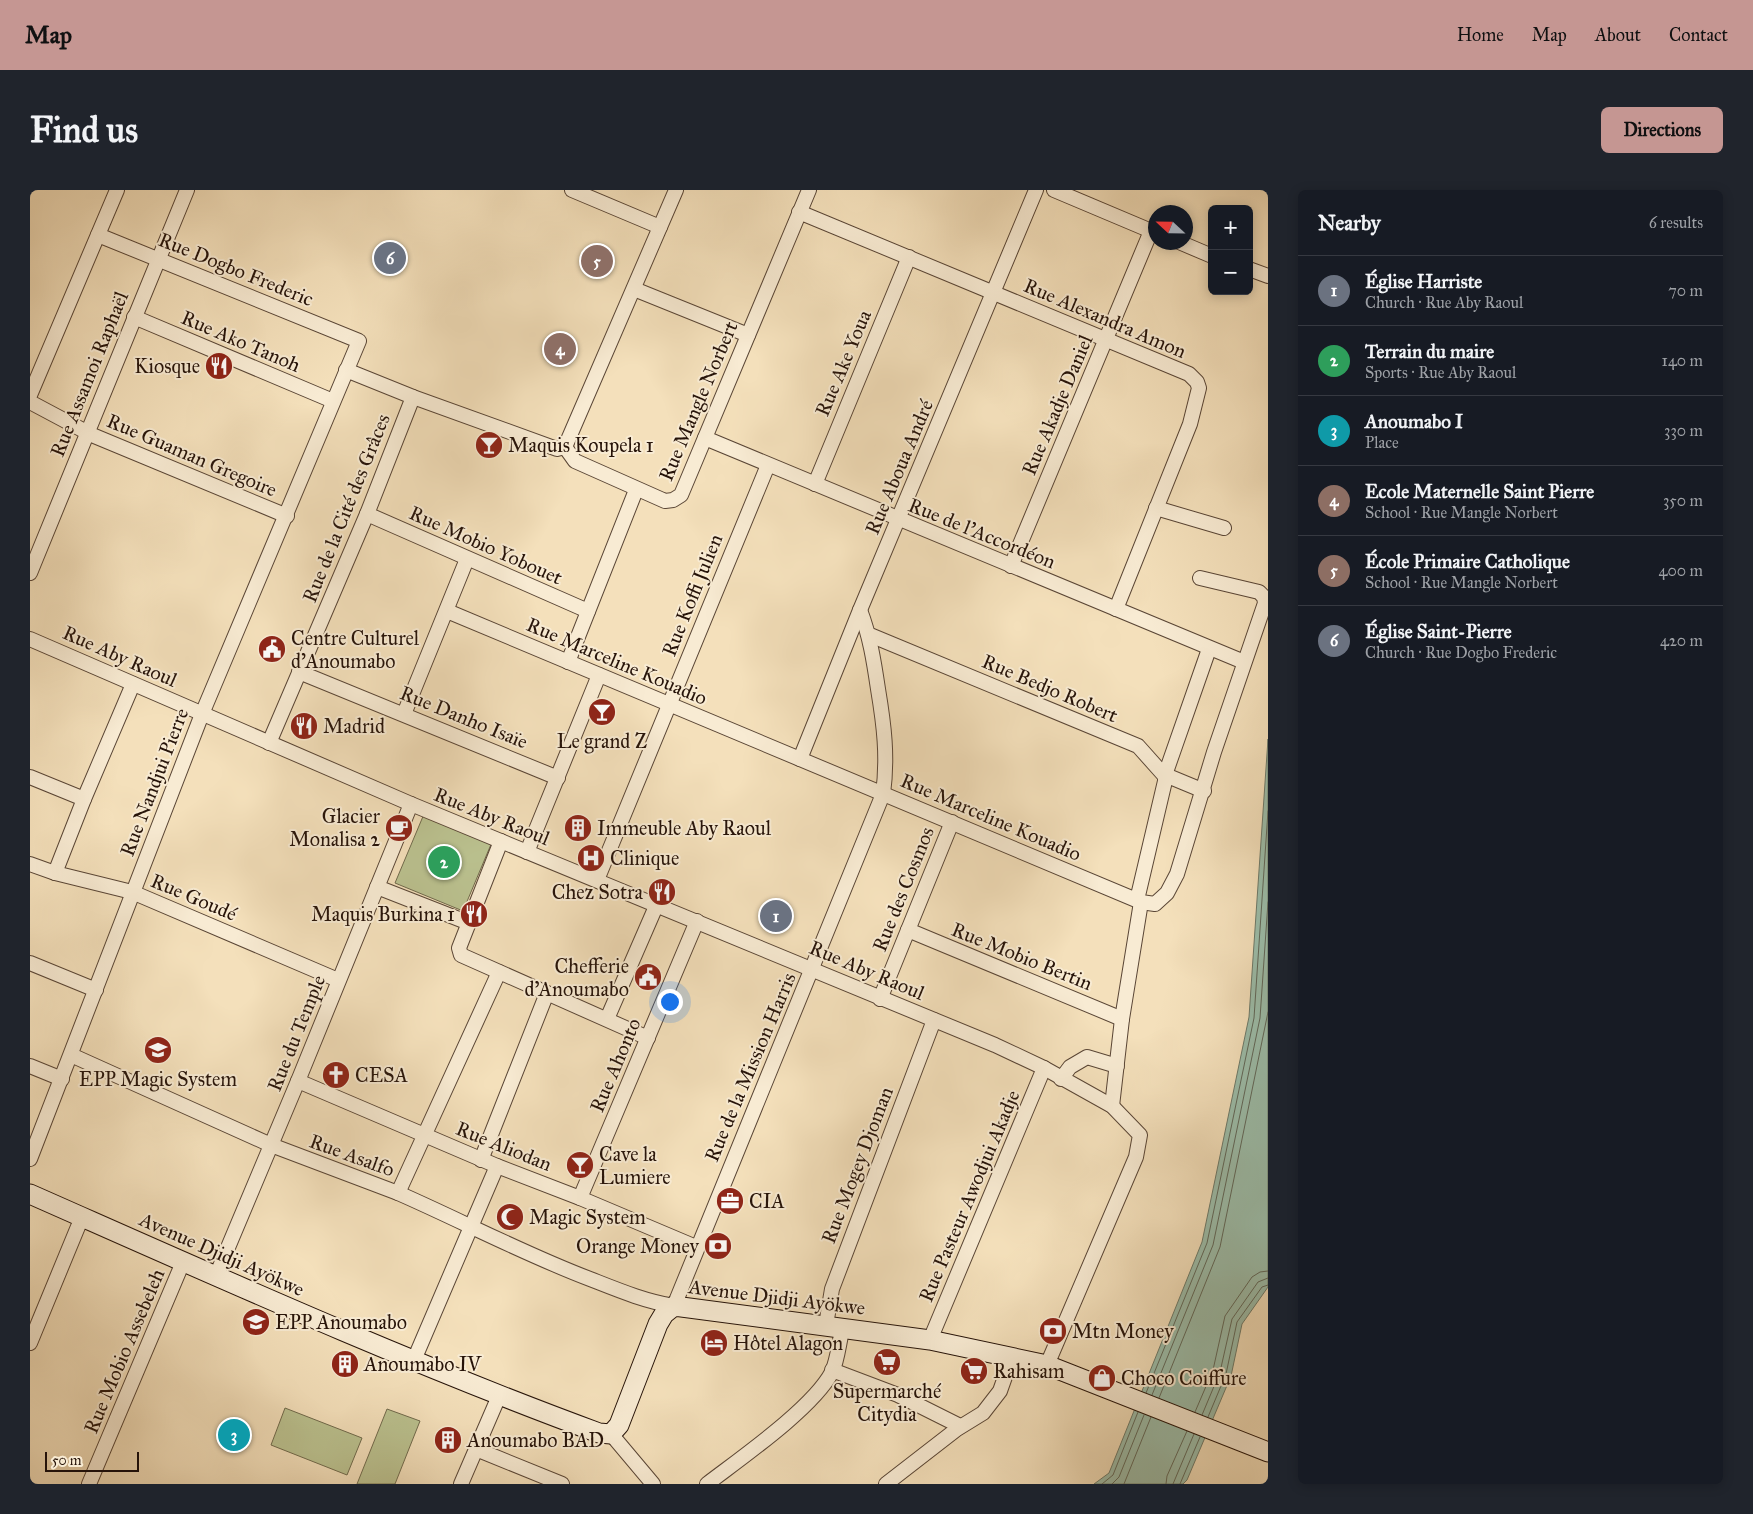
<!DOCTYPE html>
<html lang="en">
<head>
<meta charset="utf-8">
<style>
  body { margin:0; font-family:"IM FELL Great Primer",serif; background:#20242c; color:#f1f3f6 }
  .controls { position:absolute; right:15px; top:15px; display:grid; overflow:hidden; border-radius:8px; box-shadow:0 2px 12px #0003 }
  .controls button { width:45px; height:45px; display:grid; place-items:center; padding:0; border:0; border-bottom:1px solid #363941; background:#171b24; color:#f1f3f6; font:25px sans-serif }
  .compass { position:absolute; left:1118px; top:15px; width:45px; height:45px; border-radius:50%; background:#171b24; box-shadow:0 2px 12px #0003; rotate:292deg }
  .scale { position:absolute; left:15px; bottom:12px; width:94px; box-sizing:border-box; padding-left:5px; border:2px solid #261309; border-top:0; font-size:14px; line-height:18px; white-space:nowrap; color:#261309; -webkit-text-stroke:4px #f8ebd3; paint-order:stroke }
  .you { position:absolute; left:639px; top:811px; width:18px; height:18px; margin:-12px; border:4px solid #fff; border-radius:50%; background:#1a73e8; box-shadow:0 0 0 8px #1a73e833 }
  .badge { display:grid; place-items:center; width:32px; height:32px; border-radius:50%; background:#c59692; color:#fff; font-size:16px; font-weight:700 }
  .pin { position:absolute; translate:-50% -50%; border:2px solid #fff; box-shadow:0 1px 5px #0006 }
  .list { margin:0; padding:0; list-style:none }
  h2 { display:flex; justify-content:space-between; align-items:center; height:65px; margin:0; padding:0 20px; font-size:21px }
  h2 small { font-size:16px; font-weight:400; color:#9ea1a6 }
  .list li { display:grid; grid-template-columns:32px 1fr auto; gap:15px; align-items:center; box-sizing:border-box; height:70px; padding:0 20px; border-top:1px solid #363941 }
  .list b { display:block; font-size:19px; white-space:nowrap }
  .list p { margin:0; font-size:16px; white-space:nowrap; color:#9ea1a6 }
  .list em { font-size:16px; font-style:normal; color:#9ea1a6 }
  .map { position:relative; flex:none; width:1238px; height:1294px; overflow:hidden; border-radius:8px }
  header { display:flex; align-items:center; gap:30px; box-sizing:border-box; height:70px; padding:0 25px; background:#c59692; color:#111 }
  header strong { font-size:24px }
  nav { display:flex; gap:28px; margin-inline-start:auto; font-size:18px }
  .intro { display:flex; align-items:center; justify-content:space-between; box-sizing:border-box; height:120px; padding:0 30px }
  h1 { margin:0; font-size:35px }
  .button { padding:12px 22px; border-radius:8px; background:#c59692; color:#111; font-size:18px; font-weight:700 }
  main { display:flex; gap:30px; padding:0 30px }
  aside { flex:1; background:#171b24; border-radius:8px; box-shadow:0 2px 12px #0003 }
  .map>svg:first-child { display:block }
  .green { fill:#bbc290; stroke:#706a4c }
  .water { fill:#9cbeab; stroke:#6d7a6a }
  .lines { fill:none; stroke-linecap:round; stroke-linejoin:round }
  .shore { stroke:#61685a; stroke-width:1 }
  .street-casing { stroke:#5a4636; stroke-width:16 }
  .secondary-casing { stroke:#261309; stroke-width:21 }
  .street { stroke:#f8ebd3; stroke-width:14 }
  .secondary { stroke:#f8ebd3; stroke-width:19 }
  .labels { text-anchor:middle; dominant-baseline:central; stroke-width:4; stroke-linejoin:round; paint-order:stroke }
  .street-label { font-size:20px; fill:#261309; stroke:#f8ebd3 }
  .poi-label { font-size:20px; fill:#261309; stroke:#f8ebd3; text-anchor:start }
</style>
</head>
<body>
<header>
<strong>Map</strong>
<nav><a>Home</a><a>Map</a><a>About</a><a>Contact</a></nav>
</header>
<div class="intro"><h1>Find us</h1><a class="button">Directions</a></div>
<main>
<div class="map">
<svg width="1238" height="1294" viewBox="0 0 1238 1294">
  <rect width="100%" height="100%" fill="#f4e0bb"/>
  <filter id="stains"><feTurbulence type="fractalNoise" baseFrequency=".004" numOctaves="4"/><feColorMatrix values="0 0 0 0 .2 0 0 0 0 .09 0 0 0 0 .02 0 0 0 .5 -.17"/></filter>
  <radialGradient id="worn" r=".72"><stop offset=".6" stop-color="#630" stop-opacity="0"/><stop offset="1" stop-color="#630" stop-opacity=".3"/></radialGradient>
  <g class="green">
    <polygon points="394,624 462,652 433,721 365,693"/>
    <polygon points="255,1218 332,1248 317,1285 241,1255"/>
    <polygon points="357,1219 390,1231 365,1294 327,1294"/>
  </g>
  <polygon class="water" points="1238,549 1238,1097 1212,1134 1201,1186 1157,1290 1153,1294 1064,1294 1079,1283 1172,1052 1219,827"/>
  <g class="lines">
    <g class="shore">
      <polyline points="1116,1203 1177,1053 1224,828 1238,621"/>
      <polyline points="1122,1205 1183,1055 1230,828 1238,712"/>
      <polyline points="1129,1208 1190,1057 1238,822"/>
      <polyline points="1165,1222 1183,1180 1195,1126 1222,1087 1230,1082 1238,1081"/>
      <polyline points="1172,1225 1190,1182 1202,1129 1228,1092 1238,1088"/>
      <polyline points="1178,1227 1196,1184 1207,1132 1232,1097 1238,1095"/>
      <polyline points="1072,1294 1083,1285 1108,1222"/>
      <polyline points="1082,1294 1089,1287 1114,1225"/>
      <polyline points="1094,1294 1121,1227"/>
      <polyline points="1136,1294 1137,1286 1157,1241"/>
      <polyline points="1143,1294 1164,1244"/>
      <polyline points="1150,1294 1170,1247"/>
    </g>
    <defs>
      <g id="street">
        <polyline points="542,0 630,37"/>
        <polyline points="646,0 535,257 545,271 635,311 643,310 651,305 779,0"/>
        <polyline points="1024,0 1126,43"/>
        <polyline points="769,22 1159,184 1167,192 1169,198 1160,234 1086,419"/>
        <polyline points="1149,52 1182,66"/>
        <polyline points="1219,79 1238,86"/>
        <polyline points="604,99 718,145"/>
        <polyline points="104,127 303,211"/>
        <polyline points="316,180 383,207 527,259 535,257"/>
        <polyline points="0,205 87,0"/>
        <polyline points="0,212 62,245 257,326"/>
        <polyline points="675,248 1214,472"/>
        <polyline points="785,294 879,67"/>
        <polyline points="1126,318 1194,338"/>
        <polyline points="337,324 558,421"/>
        <polyline points="981,376 1121,41"/>
        <polyline points="0,383 157,0"/>
        <polyline points="417,421 1111,712 1125,714 1137,703 1147,684 1184,562 1235,413 1234,407 1229,402 1170,388"/>
        <polyline points="840,445 1108,556 1133,584 1174,601"/>
        <polyline points="0,449 381,614 965,855 1014,878 1082,916 1110,945 1106,967 1017,1175"/>
        <polyline points="538,472 606,300"/>
        <polyline points="269,482 528,588"/>
        <polyline points="374,524 437,369"/>
        <polyline points="239,553 337,324 383,207"/>
        <polyline points="770,569 830,420 1006,0"/>
        <polyline points="0,587 54,609"/>
        <polyline points="471,651 429,758 431,765 618,848"/>
        <polyline points="497,662 569,485"/>
        <polyline points="0,674 25,683 102,702 308,790"/>
        <polyline points="25,683 54,609 103,494"/>
        <polyline points="567,690 738,275"/>
        <polyline points="347,697 439,733"/>
        <polyline points="1107,710 1135,591 1135,585 1179,459"/>
        <polyline points="878,740 1092,829"/>
        <polyline points="0,773 66,800"/>
        <polyline points="850,809 922,632"/>
        <polyline points="577,829 627,714"/>
        <polyline points="41,865 241,955 368,1003 469,782"/>
        <polyline points="0,876 32,889"/>
        <polyline points="1031,889 1040,877 1057,867 1087,876"/>
        <polyline points="268,891 467,976 550,1008 666,1057"/>
        <polyline points="1082,916 1092,829 1111,712"/>
        <polyline points="0,969 172,524 329,151 68,45"/>
        <polyline points="451,970 517,803"/>
        <path d="M368,1003C432,1031 494,1064 560,1089C588,1100 614,1111 644,1116L853,604C858,567 854,535 848,499C844,472 840,446 830,420"/>
        <polyline points="550,1008 667,731"/>
        <polyline points="186,1086 268,891 381,614"/>
        <polyline points="796,1135 802,1099 904,830"/>
        <polyline points="900,1150 1014,878"/>
        <polyline points="0,1153 52,1027"/>
        <polyline points="384,1170 467,976"/>
        <polyline points="802,1180 868,1205 930,1236"/>
        <polyline points="581,1244 623,1294"/>
        <polyline points="446,1259 532,1294"/>
        <polyline points="59,1294 153,1072"/>
        <polyline points="431,1294 469,1206"/>
        <path d="M677,1294C711,1268 783,1218 802,1182C808,1169 809,1151 813,1137"/>
        <polyline points="856,1294 927,1239 953,1223 970,1201 982,1167"/>
      </g>
      <path id="secondary" d="M0,1004C188,1087 376,1172 569,1243L581,1244L589,1235L628,1134L634,1124L644,1116L900,1150L1017,1175L1238,1262"/>
    </defs>
    <use href="#street" class="street-casing"/>
    <use href="#secondary" class="secondary-casing"/>
    <use href="#street" class="street"/>
    <use href="#secondary" class="secondary"/>
  </g>
  <defs>
    <symbol id="restaurant-disc" viewBox="-11 -11 22 22"><circle r="9.5" fill="#8f2418" stroke="#f8ebd3"/><path d="M-5-6h1v4h1v-4h1v4h1v-4h1v5L-1.5 .5V6h-2V.5L-5-1ZM5-6V6H3V1.5H1.5Q1.5-4 5-6Z" fill="#fff"/></symbol>
    <symbol id="bar-disc" viewBox="-11 -11 22 22"><circle r="9.5" fill="#8f2418" stroke="#f8ebd3"/><path d="M-6-5H6L.8 .8V4.5H3.5V6h-7V4.5H-.8V.8Z" fill="#fff"/></symbol>
    <symbol id="civic-disc" viewBox="-11 -11 22 22"><circle r="9.5" fill="#8f2418" stroke="#f8ebd3"/><path d="M-.6-6.5H3V-4.5H.6V-3L4-1V1h2V6H-6V1h2V-1L-.6-3ZM-1.2 2.5V6h2.4V2.5Z" fill="#fff"/></symbol>
    <symbol id="cafe-disc" viewBox="-11 -11 22 22"><circle r="9.5" fill="#8f2418" stroke="#f8ebd3"/><path d="M-5.5-4.5H6V0H3Q3 3.5 0 3.5H-2.5Q-5.5 3.5-5.5 0ZM3-3.2v2h1.7v-2ZM-6 4.5H4V6H-6Z" fill="#fff"/></symbol>
    <symbol id="building-disc" viewBox="-11 -11 22 22"><circle r="9.5" fill="#8f2418" stroke="#f8ebd3"/><path d="M-4-6H4V6H1V3H-1V6H-4ZM-2.5-4.3h1.7v1.8h-1.7ZM.8-4.3h1.7v1.8H.8ZM-2.5-1h1.7V.8h-1.7ZM.8-1h1.7V.8H.8Z" fill="#fff"/></symbol>
    <symbol id="hospital-disc" viewBox="-11 -11 22 22"><circle r="9.5" fill="#8f2418" stroke="#f8ebd3"/><path d="M-5-5h3v3.5h4V-5h3V5h-3V1.5h-4V5h-3Z" fill="#fff"/></symbol>
    <symbol id="school-disc" viewBox="-11 -11 22 22"><circle r="9.5" fill="#8f2418" stroke="#f8ebd3"/><path d="M0-5L7-2L0 1L-7-2ZM-4 1L0 2.5L4 1V4Q0 6-4 4Z" fill="#fff"/></symbol>
    <symbol id="church-disc" viewBox="-11 -11 22 22"><circle r="9.5" fill="#8f2418" stroke="#f8ebd3"/><path d="M-1.2-6h2.4v3.5h3.3v2.4h-3.3V6h-2.4V-.1h-3.3v-2.4h3.3Z" fill="#fff"/></symbol>
    <symbol id="office-disc" viewBox="-11 -11 22 22"><circle r="9.5" fill="#8f2418" stroke="#f8ebd3"/><path d="M-6-3h4V-5.5h4V-3h4V5H-6ZM-1-4.5V-3h2v-1.5ZM-6 0V1H6V0Z" fill="#fff"/></symbol>
    <symbol id="mosque-disc" viewBox="-11 -11 22 22"><circle r="9.5" fill="#8f2418" stroke="#f8ebd3"/><path d="M3.5-4.9A6 6 0 1 0 3.5 4.9A5 5 0 1 1 3.5-4.9Z" fill="#fff"/></symbol>
    <symbol id="bank-disc" viewBox="-11 -11 22 22"><circle r="9.5" fill="#8f2418" stroke="#f8ebd3"/><path d="M-6-4H6V4H-6ZM0-2.3a2.3 2.3 0 1 0 0 4.6a2.3 2.3 0 1 0 0-4.6Z" fill="#fff"/></symbol>
    <symbol id="hotel-disc" viewBox="-11 -11 22 22"><circle r="9.5" fill="#8f2418" stroke="#f8ebd3"/><path d="M-6-4.5h1.5V1H6V5H4.5V3h-9V5H-6ZM-4 0a1.8 1.8 0 1 1 3.6 0ZM.5 0V-2.5h3Q6-2.5 6 0Z" fill="#fff"/></symbol>
    <symbol id="supermarket-disc" viewBox="-11 -11 22 22"><circle r="9.5" fill="#8f2418" stroke="#f8ebd3"/><path d="M-6-5.5h2.5l.6 2H6L4.5 2H-2.5L-4.4-4H-6ZM-1.5 3.2a1.3 1.3 0 1 0 .1 0ZM3 3.2a1.3 1.3 0 1 0 .1 0Z" fill="#fff"/></symbol>
    <symbol id="shop-disc" viewBox="-11 -11 22 22"><circle r="9.5" fill="#8f2418" stroke="#f8ebd3"/><path d="M-5-2.5h2.3a2.7 3.5 0 0 1 5.4 0H5L5.5 6h-11ZM-1.5-2.5h3a1.5 2.3 0 0 0-3 0Z" fill="#fff"/></symbol>
  </defs>
  <g fill-rule="evenodd">
    <use href="#restaurant-disc" x="173" y="160" width="32" height="32"/>
    <use href="#bar-disc" x="443" y="239" width="32" height="32"/>
    <use href="#civic-disc" x="226" y="443" width="32" height="32"/>
    <use href="#bar-disc" x="556" y="506" width="32" height="32"/>
    <use href="#restaurant-disc" x="258" y="520" width="32" height="32"/>
    <use href="#cafe-disc" x="353" y="622" width="32" height="32"/>
    <use href="#building-disc" x="532" y="622" width="32" height="32"/>
    <use href="#hospital-disc" x="545" y="652" width="32" height="32"/>
    <use href="#restaurant-disc" x="616" y="686" width="32" height="32"/>
    <use href="#restaurant-disc" x="428" y="708" width="32" height="32"/>
    <use href="#civic-disc" x="602" y="771" width="32" height="32"/>
    <use href="#school-disc" x="112" y="844" width="32" height="32"/>
    <use href="#church-disc" x="290" y="869" width="32" height="32"/>
    <use href="#bar-disc" x="534" y="959" width="32" height="32"/>
    <use href="#office-disc" x="684" y="995" width="32" height="32"/>
    <use href="#mosque-disc" x="464" y="1011" width="32" height="32"/>
    <use href="#bank-disc" x="672" y="1040" width="32" height="32"/>
    <use href="#school-disc" x="210" y="1116" width="32" height="32"/>
    <use href="#bank-disc" x="1007" y="1125" width="32" height="32"/>
    <use href="#hotel-disc" x="668" y="1137" width="32" height="32"/>
    <use href="#supermarket-disc" x="841" y="1156" width="32" height="32"/>
    <use href="#building-disc" x="299" y="1158" width="32" height="32"/>
    <use href="#supermarket-disc" x="928" y="1165" width="32" height="32"/>
    <use href="#shop-disc" x="1056" y="1172" width="32" height="32"/>
    <use href="#building-disc" x="402" y="1234" width="32" height="32"/>
  </g>
  <g class="labels">
    <g class="street-label">
      <text transform="translate(206 79) rotate(22)">Rue Dogbo Frederic</text>
      <text transform="translate(1075 128) rotate(23)">Rue Alexandra Amon</text>
      <text transform="translate(211 151) rotate(23)">Rue Ako Tanoh</text>
      <text transform="translate(813 173) rotate(-67)">Rue Ake Youa</text>
      <text transform="translate(59 184) rotate(-68)">Rue Assamoi Raphaël</text>
      <text transform="translate(668 211) rotate(-67)">Rue Mangle Norbert</text>
      <text transform="translate(1027 215) rotate(-67)">Rue Akadje Daniel</text>
      <text transform="translate(162 265) rotate(23)">Rue Guaman Gregoire</text>
      <text transform="translate(869 277) rotate(-67)">Rue Aboua André</text>
      <text transform="translate(316 318) rotate(-68)">Rue de la Cité des Grâces</text>
      <text transform="translate(952 343) rotate(22)">Rue de l'Accordéon</text>
      <text transform="translate(456 355) rotate(24)">Rue Mobio Yobouet</text>
      <text transform="translate(662 405) rotate(-68)">Rue Koffi Julien</text>
      <text transform="translate(90 466) rotate(24)">Rue Aby Raoul</text>
      <text transform="translate(587 471) rotate(23)">Rue Marceline Kouadio</text>
      <text transform="translate(1020 498) rotate(23)">Rue Bedjo Robert</text>
      <text transform="translate(434 527) rotate(22)">Rue Danho Isaïe</text>
      <text transform="translate(124 592) rotate(-69)">Rue Nandjui Pierre</text>
      <text transform="translate(462 626) rotate(22)">Rue Aby Raoul</text>
      <text transform="translate(961 627) rotate(23)">Rue Marceline Kouadio</text>
      <text transform="translate(873 699) rotate(-68)">Rue des Cosmos</text>
      <text transform="translate(164 707) rotate(23)">Rue Goudé</text>
      <text transform="translate(992 766) rotate(22)">Rue Mobio Bertin</text>
      <text transform="translate(837 780) rotate(23)">Rue Aby Raoul</text>
      <text transform="translate(266 843) rotate(-68)">Rue du Temple</text>
      <text transform="translate(585 875) rotate(-67)">Rue Ahonto</text>
      <text transform="translate(720 877) rotate(-67)">Rue de la Mission Harris</text>
      <text transform="translate(474 956) rotate(22)">Rue Aliodan</text>
      <text transform="translate(322 965) rotate(20)">Rue Asalfo</text>
      <text transform="translate(827 975) rotate(-69)">Rue Mogey Djoman</text>
      <text transform="translate(939 1006) rotate(-67)">Rue Pasteur Awodjui Akadje</text>
      <text transform="translate(192 1064) rotate(24)">Avenue Djidji Ayökwe</text>
      <text transform="translate(747 1107) rotate(7)">Avenue Djidji Ayökwe</text>
      <text transform="translate(94 1161) rotate(-67)">Rue Mobio Assebeleh</text>
    </g>
    <g class="poi-label">
      <text x="170" y="176" text-anchor="end">Kiosque</text>
      <text x="478" y="255">Maquis Koupela 1</text>
      <text x="261" y="448">Centre Culturel<tspan x="261" dy="23">d'Anoumabo</tspan></text>
      <text x="293" y="536">Madrid</text>
      <text x="572" y="551" text-anchor="middle">Le grand Z</text>
      <text x="350" y="626" text-anchor="end">Glacier<tspan x="350" dy="23">Monalisa 2</tspan></text>
      <text x="567" y="638">Immeuble Aby Raoul</text>
      <text x="580" y="668">Clinique</text>
      <text x="613" y="702" text-anchor="end">Chez Sotra</text>
      <text x="425" y="724" text-anchor="end">Maquis Burkina 1</text>
      <text x="599" y="776" text-anchor="end">Chefferie<tspan x="599" dy="23">d'Anoumabo</tspan></text>
      <text x="325" y="885">CESA</text>
      <text x="128" y="889" text-anchor="middle">EPP Magic System</text>
      <text x="569" y="964">Cave la<tspan x="569" dy="23">Lumiere</tspan></text>
      <text x="719" y="1011">CIA</text>
      <text x="499" y="1027">Magic System</text>
      <text x="669" y="1056" text-anchor="end">Orange Money</text>
      <text x="245" y="1132">EPP Anoumabo</text>
      <text x="1042" y="1141">Mtn Money</text>
      <text x="703" y="1153">Hôtel Alagon</text>
      <text x="334" y="1174">Anoumabo IV</text>
      <text x="963" y="1181">Rahisam</text>
      <text x="1091" y="1188">Choco Coiffure</text>
      <text x="857" y="1201" text-anchor="middle">Supermarché<tspan x="857" dy="23">Citydia</tspan></text>
      <text x="437" y="1250">Anoumabo BAD</text>
    </g>
  </g>
  <rect width="100%" height="100%" filter="url(#stains)"/>
  <rect width="100%" height="100%" fill="url(#worn)"/>
</svg>
<div class="controls">
<button>+</button>
<button>−</button>
</div>
<svg class="compass" viewBox="-18 -18 36 36"><path d="M0-13l5 13h-10z" fill="#e53935"/><path d="M0 13l5-13h-10z" fill="#9ea1a6"/></svg>
<div class="scale">50 m</div>
<div class="you"></div>
<div class="pin badge" style="left:746px;top:726px;background:#6b7280">1</div>
<div class="pin badge" style="left:414px;top:672px;background:#2e9e5b">2</div>
<div class="pin badge" style="left:204px;top:1245px;background:#0f9aa8">3</div>
<div class="pin badge" style="left:530px;top:159px;background:#8d6e63">4</div>
<div class="pin badge" style="left:567px;top:71px;background:#8d6e63">5</div>
<div class="pin badge" style="left:360px;top:68px;background:#6b7280">6</div>
</div>
<aside>
<h2>Nearby<small>6 results</small></h2>
<ul class="list">
<li><span class="badge" style="background:#6b7280">1</span><div><b>Église Harriste</b><p>Church · Rue Aby Raoul</p></div><em>70 m</em></li>
<li><span class="badge" style="background:#2e9e5b">2</span><div><b>Terrain du maire</b><p>Sports · Rue Aby Raoul</p></div><em>140 m</em></li>
<li><span class="badge" style="background:#0f9aa8">3</span><div><b>Anoumabo I</b><p>Place</p></div><em>330 m</em></li>
<li><span class="badge" style="background:#8d6e63">4</span><div><b>Ecole Maternelle Saint Pierre</b><p>School · Rue Mangle Norbert</p></div><em>350 m</em></li>
<li><span class="badge" style="background:#8d6e63">5</span><div><b>École Primaire Catholique</b><p>School · Rue Mangle Norbert</p></div><em>400 m</em></li>
<li><span class="badge" style="background:#6b7280">6</span><div><b>Église Saint-Pierre</b><p>Church · Rue Dogbo Frederic</p></div><em>420 m</em></li>
</ul>
</aside>
</main>
</body>
</html>
